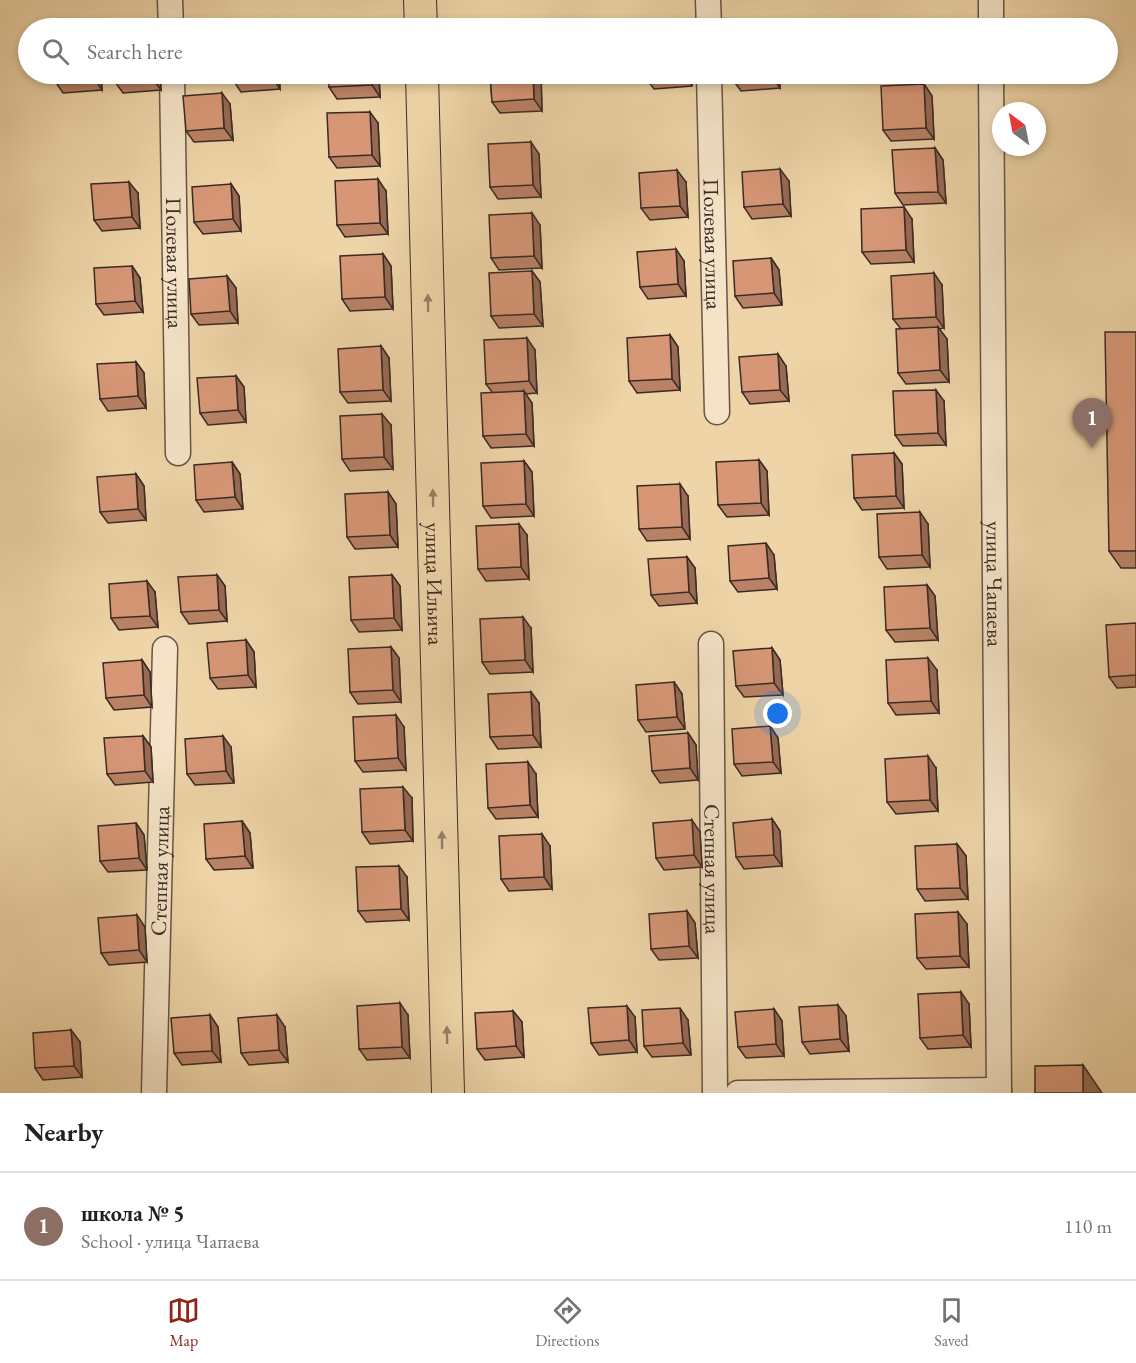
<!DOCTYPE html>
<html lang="en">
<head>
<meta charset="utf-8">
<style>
  body { margin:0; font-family:"EB Garamond",serif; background:#f6f6f6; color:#202124 }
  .compass { position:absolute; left:992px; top:102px; width:54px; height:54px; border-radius:50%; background:#fff; box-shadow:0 3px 9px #0003; rotate:328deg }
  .you { position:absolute; left:778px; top:714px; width:21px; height:21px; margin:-15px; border:4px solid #fff; border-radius:50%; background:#1a73e8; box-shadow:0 0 0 9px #1a73e833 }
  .badge { display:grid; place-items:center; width:39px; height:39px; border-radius:50%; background:#8f2418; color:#fff; font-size:20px; font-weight:700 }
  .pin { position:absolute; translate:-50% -50px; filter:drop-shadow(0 2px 3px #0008) }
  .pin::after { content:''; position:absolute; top:32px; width:21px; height:18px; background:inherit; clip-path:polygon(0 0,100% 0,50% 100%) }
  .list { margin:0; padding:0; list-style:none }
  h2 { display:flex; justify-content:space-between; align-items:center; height:78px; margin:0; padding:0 24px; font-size:26px }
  h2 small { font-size:20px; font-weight:400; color:#757577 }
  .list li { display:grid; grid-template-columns:39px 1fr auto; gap:18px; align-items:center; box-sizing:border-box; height:108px; padding:0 24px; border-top:2px solid #e0e0e0 }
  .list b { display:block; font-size:22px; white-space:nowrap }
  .list p { margin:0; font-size:20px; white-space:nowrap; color:#757577 }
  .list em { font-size:20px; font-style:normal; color:#757577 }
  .icon { flex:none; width:33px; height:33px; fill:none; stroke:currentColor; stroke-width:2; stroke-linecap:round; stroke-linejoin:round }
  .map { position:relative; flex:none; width:1136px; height:1093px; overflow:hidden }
  .search { position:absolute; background:#fff; box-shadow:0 3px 9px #0003; left:18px; right:18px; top:18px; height:66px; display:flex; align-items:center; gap:15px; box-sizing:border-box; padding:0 21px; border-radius:33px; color:#757577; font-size:22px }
  .sheet { height:186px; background:#fff }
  nav { display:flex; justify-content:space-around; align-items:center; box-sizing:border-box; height:84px; border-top:2px solid #e0e0e0; background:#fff; font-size:16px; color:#757577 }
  nav a { display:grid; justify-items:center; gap:3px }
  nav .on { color:#8f2418 }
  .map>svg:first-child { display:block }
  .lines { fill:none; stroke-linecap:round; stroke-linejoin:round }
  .minor-casing { stroke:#685546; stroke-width:27 }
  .major-casing { stroke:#3b2b25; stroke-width:34 }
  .minor { stroke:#f4e3c6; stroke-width:24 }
  .major { stroke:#eed4a7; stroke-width:32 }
  .wall { fill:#b98266; stroke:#3b2b25; stroke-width:1.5 }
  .shaded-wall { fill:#966a53; stroke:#3b2b25; stroke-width:1.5 }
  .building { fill:#d79777; stroke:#3b2b25; stroke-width:1.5 }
  .oneway { fill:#948066 }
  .labels { text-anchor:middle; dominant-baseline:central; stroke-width:5; stroke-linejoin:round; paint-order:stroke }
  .street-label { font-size:22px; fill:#3b2b25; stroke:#f4e3c6 }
</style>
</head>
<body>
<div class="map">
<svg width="1136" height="1093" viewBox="0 0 1136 1093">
  <rect width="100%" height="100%" fill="#eed4a7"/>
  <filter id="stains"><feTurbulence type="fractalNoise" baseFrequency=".00333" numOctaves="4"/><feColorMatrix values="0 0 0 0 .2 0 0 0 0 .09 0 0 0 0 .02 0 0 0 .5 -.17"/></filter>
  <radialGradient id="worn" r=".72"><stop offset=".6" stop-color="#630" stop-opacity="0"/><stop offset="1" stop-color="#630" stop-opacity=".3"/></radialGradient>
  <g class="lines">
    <defs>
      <g id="minor">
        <polyline points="170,0 171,28"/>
        <polyline points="708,0 709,28"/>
        <polyline points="991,0 991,28"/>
        <path id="s1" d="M172,74L178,453"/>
        <path id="s2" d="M709,74L717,412"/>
        <path id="s3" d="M991,74L999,1093"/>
        <path id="s4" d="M711,644L715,1093"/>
        <path id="s5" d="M154,1093L165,649"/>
        <polyline points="738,1093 999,1090"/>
      </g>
      <g id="major">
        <polyline points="420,0 421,28"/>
        <path id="s6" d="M422,74L448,1093"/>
      </g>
    </defs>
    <use href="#minor" class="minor-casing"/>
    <use href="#major" class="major-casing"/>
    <use href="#minor" class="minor"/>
    <use href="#major" class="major"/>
  </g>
  <g class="wall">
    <polygon points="101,74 102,90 63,93 55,81"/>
    <polygon points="114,74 160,74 161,90 123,93 115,82"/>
    <polygon points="233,74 279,74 280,89 241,92 233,80"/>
    <polygon points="379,74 380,97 337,99 329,87"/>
    <polygon points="490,74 541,74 542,111 500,113 492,102"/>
    <polygon points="645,74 691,74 692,86 654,89 645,77"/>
    <polygon points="733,74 779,74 780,88 741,91 733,80"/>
    <polygon points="887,74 934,74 935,78 892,81"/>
    <polygon points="924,84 932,96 934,139 891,141 883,130"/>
    <polygon points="230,104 233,140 194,142 186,131"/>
    <polygon points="378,123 380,166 337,168 329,157"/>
    <polygon points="935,148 943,160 946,203 903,205 895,193"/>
    <polygon points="539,154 541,197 498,199 490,187"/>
    <polygon points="789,181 791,216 752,219 744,207"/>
    <polygon points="686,182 688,217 650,220 641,208"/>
    <polygon points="231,184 239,196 241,231 203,234 194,222"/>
    <polygon points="386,191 388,234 345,237 337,225"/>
    <polygon points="138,193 140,228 102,231 94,220"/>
    <polygon points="912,219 914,262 871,264 862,252"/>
    <polygon points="540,225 542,268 499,270 491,258"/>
    <polygon points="383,254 391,266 393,309 350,311 342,299"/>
    <polygon points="771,258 779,270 782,305 743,308 735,296"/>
    <polygon points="684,261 686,296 648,299 640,287"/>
    <polygon points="132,266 140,278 143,312 104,315 96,304"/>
    <polygon points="532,271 540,282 543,326 499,328 491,316"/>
    <polygon points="227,276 236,288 238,323 199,325 191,314"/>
    <polygon points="942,285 944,328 939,329 947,339 949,382 906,384 898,373 901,329 893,319"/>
    <polygon points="1136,332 1136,568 1121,568 1109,551"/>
    <polygon points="670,335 678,347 680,390 637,393 629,381"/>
    <polygon points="381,346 389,358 391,401 348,403 340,392"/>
    <polygon points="535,350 537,393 525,394 532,403 534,446 491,448 483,436 492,392 486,384"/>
    <polygon points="136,362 144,373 146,408 108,411 100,399"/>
    <polygon points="786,366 789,401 750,404 742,392"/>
    <polygon points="236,376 244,387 246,422 208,425 200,413"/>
    <polygon points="944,401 946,445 903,446 895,435"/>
    <polygon points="391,425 393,469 350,471 342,459"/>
    <polygon points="894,453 902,464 904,508 862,510 854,498"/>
    <polygon points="759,460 767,471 769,515 727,517 718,505"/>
    <polygon points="524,461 532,472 534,516 491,518 483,506"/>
    <polygon points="232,462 240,474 243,509 204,512 196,500"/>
    <polygon points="136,474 144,486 146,520 108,523 100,512"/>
    <polygon points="388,492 396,504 398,547 355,549 347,537"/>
    <polygon points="688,496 690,539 647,541 639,529"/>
    <polygon points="928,524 930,567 887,569 879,557"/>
    <polygon points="527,535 529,579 486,581 478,569"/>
    <polygon points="774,555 777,589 738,592 730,581"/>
    <polygon points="687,557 695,568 697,603 659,606 651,595"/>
    <polygon points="217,575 225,586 227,621 189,624 181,612"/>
    <polygon points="392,575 400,586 402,630 359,632 351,620"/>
    <polygon points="927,585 935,596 938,640 895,642 886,630"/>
    <polygon points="155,592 158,627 119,630 111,618"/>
    <polygon points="1136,623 1136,687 1117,688 1109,677"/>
    <polygon points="531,628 533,672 490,674 482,662"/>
    <polygon points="246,640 254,652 256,687 218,689 210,678"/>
    <polygon points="391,647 399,658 401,702 358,704 350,692"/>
    <polygon points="772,648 780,660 783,695 744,697 736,686"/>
    <polygon points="142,660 150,672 152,707 114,710 106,698"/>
    <polygon points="937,670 939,713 896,715 888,703"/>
    <polygon points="674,682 682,694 685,729 646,732 638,720"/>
    <polygon points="531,692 539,703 541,747 498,749 490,737"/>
    <polygon points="770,726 778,738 781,773 742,776 734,764"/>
    <polygon points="404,727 406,770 363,772 355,761"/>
    <polygon points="688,733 696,745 698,780 660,783 652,771"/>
    <polygon points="143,736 151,747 153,782 115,785 107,774"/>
    <polygon points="231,747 234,783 195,785 187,774"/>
    <polygon points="936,768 938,811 896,814 887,802"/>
    <polygon points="536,774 538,817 496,819 488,808"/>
    <polygon points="412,798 413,841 370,844 362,832"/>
    <polygon points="772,819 780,831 782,866 744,869 736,857"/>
    <polygon points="242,821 250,833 253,868 214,870 206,859"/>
    <polygon points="136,823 144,835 147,870 108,872 100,861"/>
    <polygon points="700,832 702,867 664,870 656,858"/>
    <polygon points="957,844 966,856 968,899 925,901 917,889"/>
    <polygon points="550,846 552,889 509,891 501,879"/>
    <polygon points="407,877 409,920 366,922 358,911"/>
    <polygon points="687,911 695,923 698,958 659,960 651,949"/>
    <polygon points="967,924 969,967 926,969 917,958"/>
    <polygon points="145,927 147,962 109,965 101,953"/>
    <polygon points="969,1004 971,1047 928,1049 920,1038"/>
    <polygon points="774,1009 782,1021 784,1056 746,1058 738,1047"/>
    <polygon points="513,1011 522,1022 524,1057 485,1060 477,1049"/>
    <polygon points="210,1015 218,1027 221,1062 182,1065 174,1053"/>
    <polygon points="408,1015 410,1058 367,1060 359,1049"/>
    <polygon points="846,1016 849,1051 810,1054 802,1042"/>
    <polygon points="635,1017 637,1052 599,1055 591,1043"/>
    <polygon points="688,1020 691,1055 652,1057 644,1046"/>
    <polygon points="285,1027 288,1062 249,1065 241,1053"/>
    <polygon points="71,1030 80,1042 82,1077 43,1080 35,1068"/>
  </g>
  <g class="shaded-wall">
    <polygon points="93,74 101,74 102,90 94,78"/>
    <polygon points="153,74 160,74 161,90 153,79"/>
    <polygon points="271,74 279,74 280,89 272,77"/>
    <polygon points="371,74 379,74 380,97 372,85"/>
    <polygon points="533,74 541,74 542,111 534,99"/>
    <polygon points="684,74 691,74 692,86"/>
    <polygon points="772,74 779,74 780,88 772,77"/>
    <polygon points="924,84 932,96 934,139 926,128"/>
    <polygon points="222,93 230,104 233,140 224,128"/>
    <polygon points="370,112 378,123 380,166 372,155"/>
    <polygon points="531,142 539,154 541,197 533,185"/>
    <polygon points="935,148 943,160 946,203 938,192"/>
    <polygon points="780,169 789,181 791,216 783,204"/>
    <polygon points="677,170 686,182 688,217 680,206"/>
    <polygon points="378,179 386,191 388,234 380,223"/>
    <polygon points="129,182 138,193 140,228 132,217"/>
    <polygon points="231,184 239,196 241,231 233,219"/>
    <polygon points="904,207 912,219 914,262 906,250"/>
    <polygon points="532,213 540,225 542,268 534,256"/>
    <polygon points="676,249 684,261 686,296 678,284"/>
    <polygon points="383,254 391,266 393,309 385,297"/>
    <polygon points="771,258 779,270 782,305 774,293"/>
    <polygon points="132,266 140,278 143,312 135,301"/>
    <polygon points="532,271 540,282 543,326 534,314"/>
    <polygon points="934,273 942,285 944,328 936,317"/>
    <polygon points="227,276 236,288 238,323 230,311"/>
    <polygon points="938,327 947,339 949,382 940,370"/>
    <polygon points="670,335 678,347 680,390 672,379"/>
    <polygon points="527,338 535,350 537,393 529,381"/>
    <polygon points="381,346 389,358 391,401 383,390"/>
    <polygon points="778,354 786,366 789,401 780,390"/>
    <polygon points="136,362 144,373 146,408 138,396"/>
    <polygon points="236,376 244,387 246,422 238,410"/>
    <polygon points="936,390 944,401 946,445 938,433"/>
    <polygon points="524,391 532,403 534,446 526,434"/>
    <polygon points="382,414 391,425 393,469 384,457"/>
    <polygon points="894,453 902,464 904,508 896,496"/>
    <polygon points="759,460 767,471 769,515 761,503"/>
    <polygon points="524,461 532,472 534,516 526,504"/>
    <polygon points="232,462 240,474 243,509 235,497"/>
    <polygon points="136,474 144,486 146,520 138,509"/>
    <polygon points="680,484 688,496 690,539 682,527"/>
    <polygon points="388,492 396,504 398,547 390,535"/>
    <polygon points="920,512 928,524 930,567 922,555"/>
    <polygon points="519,524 527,535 529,579 521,567"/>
    <polygon points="766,543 774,555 777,589 769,578"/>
    <polygon points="687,557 695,568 697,603 689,592"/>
    <polygon points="217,575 225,586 227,621 219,610"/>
    <polygon points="392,575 400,586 402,630 394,618"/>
    <polygon points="147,581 155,592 158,627 150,616"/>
    <polygon points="927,585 935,596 938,640 930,628"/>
    <polygon points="523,617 531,628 533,672 525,660"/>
    <polygon points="246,640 254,652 256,687 248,675"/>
    <polygon points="391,647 399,658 401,702 393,690"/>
    <polygon points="772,648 780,660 783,695 774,683"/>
    <polygon points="928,658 937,670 939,713 931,701"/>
    <polygon points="142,660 150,672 152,707 144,695"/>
    <polygon points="674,682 682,694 685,729 677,717"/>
    <polygon points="531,692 539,703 541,747 533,735"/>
    <polygon points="396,715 404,727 406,770 398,758"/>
    <polygon points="770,726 778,738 781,773 773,762"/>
    <polygon points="688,733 696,745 698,780 690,768"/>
    <polygon points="143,736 151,747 153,782 145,771"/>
    <polygon points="223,736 231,747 234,783 226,771"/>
    <polygon points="928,756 936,768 938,811 930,800"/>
    <polygon points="528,762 536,774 538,817 530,805"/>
    <polygon points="403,787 412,798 413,841 405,830"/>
    <polygon points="772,819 780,831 782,866 774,855"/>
    <polygon points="692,820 700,832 702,867 694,855"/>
    <polygon points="242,821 250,833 253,868 245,856"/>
    <polygon points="136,823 144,835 147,870 139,858"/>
    <polygon points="542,834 550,846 552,889 544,877"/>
    <polygon points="957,844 966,856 968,899 960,888"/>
    <polygon points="399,866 407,877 409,920 401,909"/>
    <polygon points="687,911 695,923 698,958 689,946"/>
    <polygon points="958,912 967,924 969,967 960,956"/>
    <polygon points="137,915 145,927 147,962 139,950"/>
    <polygon points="961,992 969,1004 971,1047 963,1035"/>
    <polygon points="400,1003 408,1015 410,1058 402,1047"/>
    <polygon points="838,1005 846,1016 849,1051 840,1039"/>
    <polygon points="627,1006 635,1017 637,1052 629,1040"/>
    <polygon points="680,1008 688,1020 691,1055 683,1043"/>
    <polygon points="774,1009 782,1021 784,1056 776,1044"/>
    <polygon points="513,1011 522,1022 524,1057 516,1046"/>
    <polygon points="210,1015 218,1027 221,1062 212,1051"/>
    <polygon points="277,1015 285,1027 288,1062 279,1050"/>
    <polygon points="71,1030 80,1042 82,1077 74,1066"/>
    <polygon points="1083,1065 1102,1093 1083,1093"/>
  </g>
  <g class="building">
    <polygon points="925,23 925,28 882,28 882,26"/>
    <polygon points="55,74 93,74 94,78 55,81"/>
    <polygon points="114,74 153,74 153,79 115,82"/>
    <polygon points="233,74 271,74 272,77 233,80"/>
    <polygon points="328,74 371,74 372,85 329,87"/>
    <polygon points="490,74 533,74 534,99 492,102"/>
    <polygon points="645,74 684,74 645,77"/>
    <polygon points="733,74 772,74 772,77 733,80"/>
    <polygon points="924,84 926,128 883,130 881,86"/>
    <polygon points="222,93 224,128 186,131 183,96"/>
    <polygon points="370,112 372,155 329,157 327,113"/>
    <polygon points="531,142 533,185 490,187 488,144"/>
    <polygon points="935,148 938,192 895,193 892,150"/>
    <polygon points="780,169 783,204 744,207 742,172"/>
    <polygon points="677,170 680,206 641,208 639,173"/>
    <polygon points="378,179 380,223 337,225 335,181"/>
    <polygon points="129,182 132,217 94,220 91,184"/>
    <polygon points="231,184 233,219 194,222 192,187"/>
    <polygon points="904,207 906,250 862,252 861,209"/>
    <polygon points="532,213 534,256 491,258 489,215"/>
    <polygon points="676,249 678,284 640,287 637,252"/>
    <polygon points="383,254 385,297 342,299 340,256"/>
    <polygon points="771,258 774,293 735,296 733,261"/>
    <polygon points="132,266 135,301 96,304 94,268"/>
    <polygon points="532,271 534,314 491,316 489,273"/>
    <polygon points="934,273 936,317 893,319 891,276"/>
    <polygon points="227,276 230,311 191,314 189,279"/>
    <polygon points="938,327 940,370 898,373 896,329"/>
    <polygon points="1105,332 1136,332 1136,551 1109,551"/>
    <polygon points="670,335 672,379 629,381 627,338"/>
    <polygon points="527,338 529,381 486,384 484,340"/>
    <polygon points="381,346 383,390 340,392 338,349"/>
    <polygon points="778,354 780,390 742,392 739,357"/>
    <polygon points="136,362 138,396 100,399 97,364"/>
    <polygon points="236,376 238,410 200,413 197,378"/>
    <polygon points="936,390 938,433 895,435 893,391"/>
    <polygon points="524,391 526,434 483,436 481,393"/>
    <polygon points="382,414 384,457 342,459 340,416"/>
    <polygon points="894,453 896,496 854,498 852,455"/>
    <polygon points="759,460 761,503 718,505 716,462"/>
    <polygon points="524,461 526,504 483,506 481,463"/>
    <polygon points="232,462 235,497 196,500 194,465"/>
    <polygon points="136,474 138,509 100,512 97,477"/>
    <polygon points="680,484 682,527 639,529 637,486"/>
    <polygon points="388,492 390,535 347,537 345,494"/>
    <polygon points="920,512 922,555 879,557 877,514"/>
    <polygon points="519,524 521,567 478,569 476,526"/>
    <polygon points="766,543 769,578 730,581 728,546"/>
    <polygon points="687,557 689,592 651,595 648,559"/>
    <polygon points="217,575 219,610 181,612 178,577"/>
    <polygon points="392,575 394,618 351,620 349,577"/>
    <polygon points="147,581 150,616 111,618 109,584"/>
    <polygon points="927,585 930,628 886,630 884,587"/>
    <polygon points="523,617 525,660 482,662 480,619"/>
    <polygon points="1136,623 1136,675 1109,677 1106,625"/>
    <polygon points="246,640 248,675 210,678 207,643"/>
    <polygon points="391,647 393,690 350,692 348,649"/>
    <polygon points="772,648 774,683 736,686 733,651"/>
    <polygon points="928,658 931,701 888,703 886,660"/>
    <polygon points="142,660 144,695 106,698 103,663"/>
    <polygon points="674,682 677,717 638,720 636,685"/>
    <polygon points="531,692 533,735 490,737 488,694"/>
    <polygon points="396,715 398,758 355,761 353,717"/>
    <polygon points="770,726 773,762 734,764 732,729"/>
    <polygon points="688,733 690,768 652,771 649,736"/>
    <polygon points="143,736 145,771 107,774 104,738"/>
    <polygon points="223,736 226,771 187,774 185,739"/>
    <polygon points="928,756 930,800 887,802 885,759"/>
    <polygon points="528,762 530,805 488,808 486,764"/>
    <polygon points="403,787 405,830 362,832 360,789"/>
    <polygon points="772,819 774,855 736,857 733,823"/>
    <polygon points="692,820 694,855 656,858 653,823"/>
    <polygon points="242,821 245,856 206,859 204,824"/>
    <polygon points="136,823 139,858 100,861 98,826"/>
    <polygon points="542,834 544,877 501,879 499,836"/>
    <polygon points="957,844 960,888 917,889 915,846"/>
    <polygon points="399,866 401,909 358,911 356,867"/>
    <polygon points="687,911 689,946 651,949 649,914"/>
    <polygon points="958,912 960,956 917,958 915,914"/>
    <polygon points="137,915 139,950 101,953 98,918"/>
    <polygon points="961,992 963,1035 920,1038 918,994"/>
    <polygon points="400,1003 402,1047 359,1049 357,1006"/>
    <polygon points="838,1005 840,1039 802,1042 799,1007"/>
    <polygon points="627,1006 629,1040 591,1043 588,1008"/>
    <polygon points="680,1008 683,1043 644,1046 642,1010"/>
    <polygon points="774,1009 776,1044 738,1047 735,1012"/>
    <polygon points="513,1011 516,1046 477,1049 475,1013"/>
    <polygon points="210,1015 212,1051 174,1053 171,1018"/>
    <polygon points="277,1015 279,1050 241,1053 238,1018"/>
    <polygon points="71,1030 74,1066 35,1068 33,1033"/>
    <polygon points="1083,1065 1083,1093 1035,1093 1035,1066"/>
  </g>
  <defs><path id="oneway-solid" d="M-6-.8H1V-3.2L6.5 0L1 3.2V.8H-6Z" transform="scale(1.5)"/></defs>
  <g class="oneway">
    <use href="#oneway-solid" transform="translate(428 303) rotate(-91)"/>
    <use href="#oneway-solid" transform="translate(433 498) rotate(-91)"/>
    <use href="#oneway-solid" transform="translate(442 840) rotate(-91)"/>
    <use href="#oneway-solid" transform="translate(447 1035) rotate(-91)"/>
  </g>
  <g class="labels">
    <g class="street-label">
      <text stroke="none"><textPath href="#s2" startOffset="170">Полевая улица</textPath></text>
      <text stroke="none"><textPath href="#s1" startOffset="189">Полевая улица</textPath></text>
      <text stroke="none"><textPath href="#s6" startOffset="510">улица Ильича</textPath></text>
      <text stroke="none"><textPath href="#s3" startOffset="510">улица Чапаева</textPath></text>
      <text stroke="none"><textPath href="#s4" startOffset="225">Степная улица</textPath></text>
      <text stroke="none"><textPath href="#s5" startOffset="222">Степная улица</textPath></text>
    </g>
  </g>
  <rect width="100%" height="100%" filter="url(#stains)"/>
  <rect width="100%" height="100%" fill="url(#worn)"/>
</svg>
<svg class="compass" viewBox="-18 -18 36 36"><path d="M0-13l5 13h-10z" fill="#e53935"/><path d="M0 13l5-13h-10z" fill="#757577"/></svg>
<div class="you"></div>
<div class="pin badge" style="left:1092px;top:448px;background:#8d6e63">1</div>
<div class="search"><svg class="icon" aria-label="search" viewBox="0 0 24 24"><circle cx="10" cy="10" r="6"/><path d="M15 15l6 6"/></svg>Search here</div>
</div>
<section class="sheet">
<h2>Nearby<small></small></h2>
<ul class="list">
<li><span class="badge" style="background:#8d6e63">1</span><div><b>школа № 5</b><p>School · улица Чапаева</p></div><em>110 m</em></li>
</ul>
</section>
<nav>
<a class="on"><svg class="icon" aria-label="map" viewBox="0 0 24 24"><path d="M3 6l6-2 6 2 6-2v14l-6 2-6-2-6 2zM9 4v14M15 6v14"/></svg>Map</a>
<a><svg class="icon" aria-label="directions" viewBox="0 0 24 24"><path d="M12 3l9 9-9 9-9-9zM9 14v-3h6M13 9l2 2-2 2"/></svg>Directions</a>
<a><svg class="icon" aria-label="saved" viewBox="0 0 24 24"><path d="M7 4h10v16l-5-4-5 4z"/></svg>Saved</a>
</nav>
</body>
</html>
